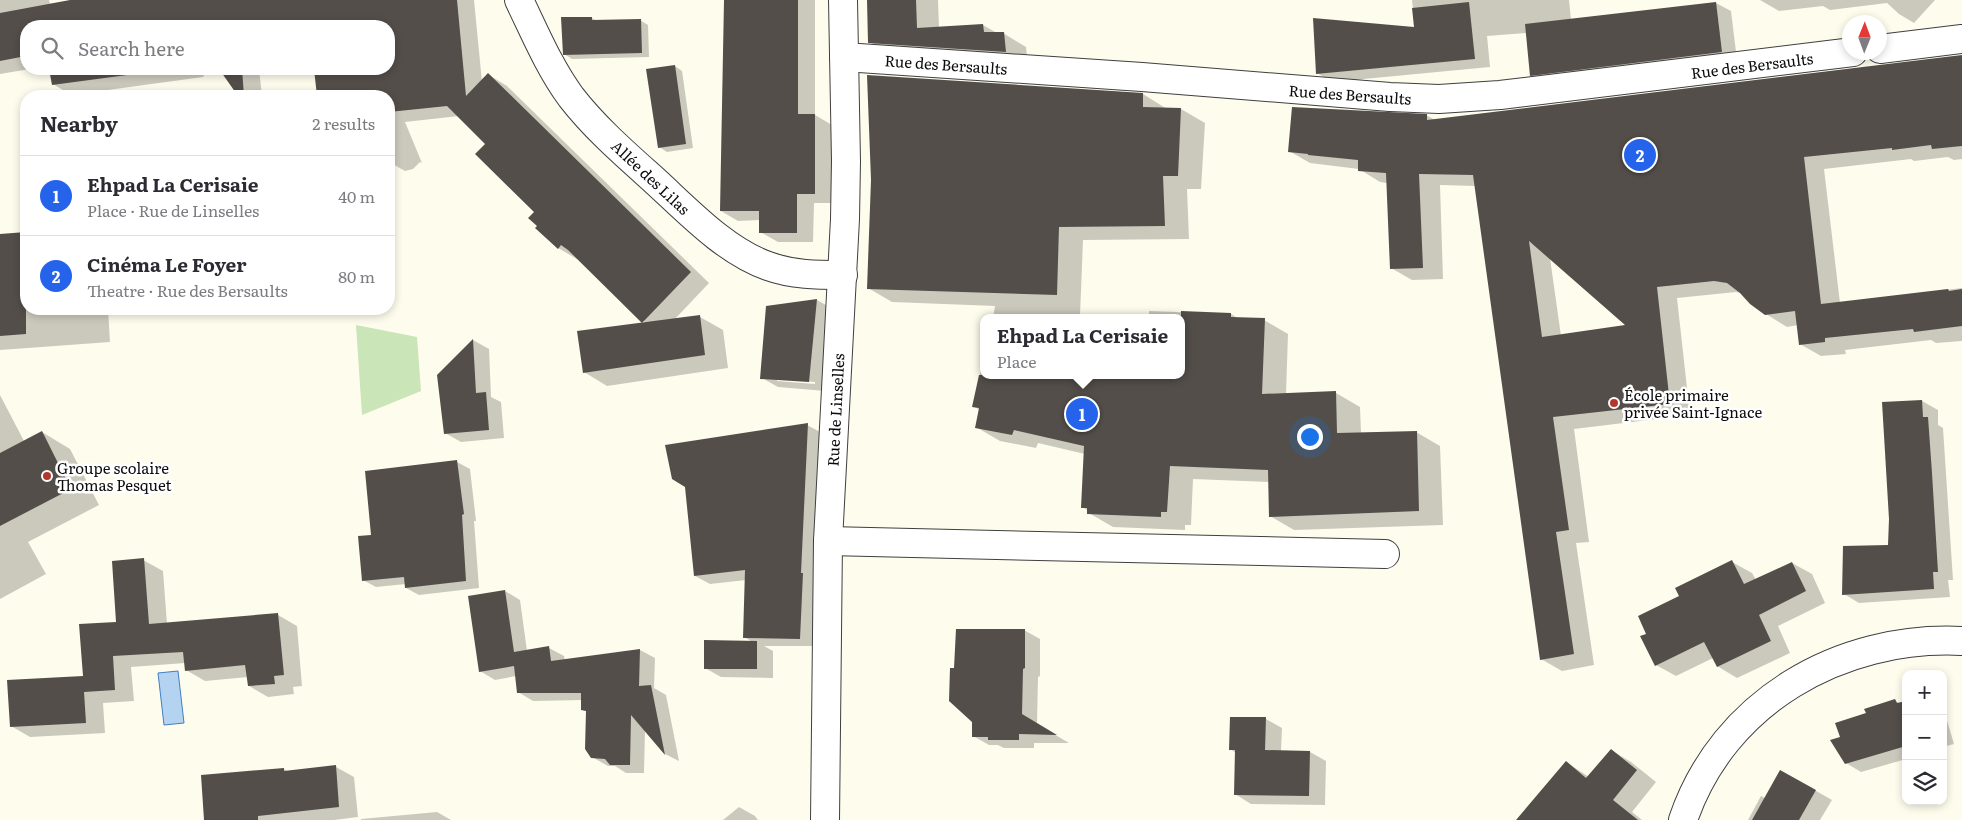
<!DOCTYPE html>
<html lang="en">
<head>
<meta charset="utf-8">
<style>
  body { margin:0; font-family:Literata,serif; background:#f7f7f7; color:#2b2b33 }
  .controls { position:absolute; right:15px; bottom:15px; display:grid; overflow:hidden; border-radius:10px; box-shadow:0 2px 8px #0003 }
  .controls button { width:45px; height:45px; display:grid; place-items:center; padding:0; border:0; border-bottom:1px solid #e1e1e2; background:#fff; color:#2b2b33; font:25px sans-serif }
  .compass { position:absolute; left:1842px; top:15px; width:45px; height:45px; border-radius:50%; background:#fff; box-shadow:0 2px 8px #0003; rotate:1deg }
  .you { position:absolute; left:1309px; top:436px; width:18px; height:18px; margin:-12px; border:4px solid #fff; border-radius:50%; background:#1a73e8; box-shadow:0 0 0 8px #1a73e833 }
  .badge { display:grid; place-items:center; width:32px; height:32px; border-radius:50%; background:#2563eb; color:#fff; font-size:16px; font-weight:700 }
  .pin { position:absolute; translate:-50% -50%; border:2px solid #fff; box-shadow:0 1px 5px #0006 }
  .popup { position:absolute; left:980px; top:314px; width:205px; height:65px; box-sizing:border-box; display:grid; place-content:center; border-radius:10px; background:#fff; filter:drop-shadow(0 1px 4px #0005); font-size:16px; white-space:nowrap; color:#7c7c81 }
  .popup b { font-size:19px; color:#2b2b33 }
  .popup::after { content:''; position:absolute; left:50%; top:100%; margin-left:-10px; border:10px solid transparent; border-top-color:#fff }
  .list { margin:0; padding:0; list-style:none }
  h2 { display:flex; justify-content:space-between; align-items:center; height:65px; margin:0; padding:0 20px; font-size:21px }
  h2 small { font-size:16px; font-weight:400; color:#7c7c81 }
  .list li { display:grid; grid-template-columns:32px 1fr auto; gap:15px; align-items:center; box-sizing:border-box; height:80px; padding:0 20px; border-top:1px solid #e1e1e2 }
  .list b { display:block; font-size:19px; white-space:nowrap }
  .list p { margin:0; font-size:16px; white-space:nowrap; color:#7c7c81 }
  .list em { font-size:16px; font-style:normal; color:#7c7c81 }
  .icon { flex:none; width:28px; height:28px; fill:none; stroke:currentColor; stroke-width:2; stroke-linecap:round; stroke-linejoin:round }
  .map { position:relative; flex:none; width:1962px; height:820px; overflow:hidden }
  .search { position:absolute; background:#fff; box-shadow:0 2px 8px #0003; left:20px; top:20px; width:375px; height:55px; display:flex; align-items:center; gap:12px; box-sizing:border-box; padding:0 18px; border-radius:20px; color:#7c7c81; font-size:19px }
  .panel { position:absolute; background:#fff; box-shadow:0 2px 8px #0003; left:20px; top:90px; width:375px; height:225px; border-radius:20px }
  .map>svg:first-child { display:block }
  .green { fill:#cae5b8 }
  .water { fill:#b4d3f1; stroke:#417fc2 }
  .shadow { fill:#0003; fill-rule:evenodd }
  .building { fill:#534e49; fill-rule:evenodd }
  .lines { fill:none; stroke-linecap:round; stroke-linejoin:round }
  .minor-casing { stroke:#3f3f3f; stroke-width:30 }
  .minor { stroke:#fff; stroke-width:28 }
  .poi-dot { fill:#b1382f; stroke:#fff; stroke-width:2 }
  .labels { text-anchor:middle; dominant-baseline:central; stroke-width:5; stroke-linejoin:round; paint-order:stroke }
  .street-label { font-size:15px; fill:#0c0c0c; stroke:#fff }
  .poi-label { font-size:15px; fill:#0c0c0c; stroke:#fff; text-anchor:start }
</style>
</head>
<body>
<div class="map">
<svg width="1962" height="820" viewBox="0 0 1962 820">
  <rect width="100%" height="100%" fill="#fefcec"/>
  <polygon class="green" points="356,325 417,337 421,391 362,415"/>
  <polygon class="water" points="178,671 184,723 164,725 158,673"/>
  <g class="shadow">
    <polygon points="0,0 49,0 50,4 75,0 474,0 482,82 489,75 507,86 709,283 674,320 700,317 723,330 728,368 607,386 584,372 647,324 578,258 577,259 558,248 537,228 536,212 487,144 459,116 405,122 422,163 420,162 413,169 405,171 389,162 389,96 318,96 316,69 389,69 389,26 26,26 26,69 30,69 0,74"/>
    <polygon points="725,0 815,0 815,115 832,125 832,203 814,203 813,242 778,242 760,232 760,220 738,221 721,211"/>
    <polygon points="868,0 938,0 939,28 983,25 997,33 1003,33 1026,47 1028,65 893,56 870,42"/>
    <polygon points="1412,0 1569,0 1571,20 1716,3 1731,11 1737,60 1546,83 1531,75 1527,33 1487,36 1490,67 1332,82 1317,73 1415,28"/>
    <polygon points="1760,0 1935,0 1914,23 1899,14 1887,3 1830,10 1823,6 1779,11"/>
    <polygon points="592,18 597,21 640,20 648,25 649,57 572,59 564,54"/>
    <path d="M1962,56V159L1954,160L1948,157L1914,161L1911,159L1824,169L1840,303L1962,288V341L1936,343L1931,340L1845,350L1846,354L1821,356L1800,344L1798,325L1787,327L1766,314L1742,293L1736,292L1677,298L1690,415L1574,429L1589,542L1576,543L1594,665L1562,671L1541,659L1476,186L1440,185L1443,279L1412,280L1391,268L1387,183L1380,182L1359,169L1310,163L1289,151L1426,115L1435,120ZM1550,258L1628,326L1561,336Z"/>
    <polygon points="675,66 682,71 693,148 667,152 659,147"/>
    <polygon points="51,69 208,69 203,77 71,95 53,84"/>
    <polygon points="221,69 259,69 262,96 240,96"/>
    <polygon points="868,76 1143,94 1167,109 1181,109 1205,123 1201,189 1187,189 1189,239 1083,240 1080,316 1118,318 993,318 995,306 892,302 868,288 872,180"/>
    <polygon points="26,233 26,309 108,309 110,342 0,350 0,235"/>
    <path d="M817,300L833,309L825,391L778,387L762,378ZM777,379L815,382V384L777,381Z"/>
    <polygon points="1149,311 1231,314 1239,319 1264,320 1288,334 1286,394 1336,393 1360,407 1361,433 1416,432 1440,446 1443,525 1294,530 1270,516 1269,482 1193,479 1191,525 1185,525 1185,530 1113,527 1089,513 1089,511 1082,507 1085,454 1038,443 1036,448 1000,441 976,427 980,410 973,406 983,360 983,375 1181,375 1181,318 1149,318"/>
    <polygon points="473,340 489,349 491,397 501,402 504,438 461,442 445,433 439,376"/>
    <polygon points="0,395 24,441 42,432 70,449 99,505 28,542 46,574 0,599"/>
    <polygon points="1922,401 1938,410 1938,425 1943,428 1953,580 1948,580 1950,597 1859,603 1844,594 1889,546 1890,519 1883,403"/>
    <polygon points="807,425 822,433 814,646 764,646 773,651 773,678 721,677 705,668 752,642 745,637 746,580 710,584 695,576"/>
    <polygon points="457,462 470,469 476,521 474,521 479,588 419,595 406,588 406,584 376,587 363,580 372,536"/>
    <polygon points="143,560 163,571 167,624 278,615 297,626 302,686 293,687 294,694 268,697 249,686 248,677 205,681 186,670 185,663 131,667 134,701 103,703 105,733 30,737 11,726 84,677 117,623"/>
    <polygon points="1732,562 1752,573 1756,580 1792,563 1812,574 1825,603 1778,626 1790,653 1737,678 1717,666 1713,658 1676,676 1656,665 1647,634 1681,597"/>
    <polygon points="505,591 520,600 527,651 549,648 564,656 565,661 640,650 655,658 654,688 666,695 679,761 665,754 645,730 644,773 626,773 615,766 608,766 592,757 587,712 583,709 582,700 533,701 518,692 516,676 495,680 480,671"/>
    <polygon points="1024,630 1040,639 1040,676 1038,677 1037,724 1069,743 1034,743 1034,748 1004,748 998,745 989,745 973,736 973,722 955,670"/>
    <polygon points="1895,701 1900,704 1906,702 1906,759 1861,772 1846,763 1841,738 1867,714"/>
    <polygon points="1943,707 1954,744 1943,747"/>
    <polygon points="1266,719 1282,728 1281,751 1310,752 1326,761 1325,805 1251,804 1235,794 1236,753 1230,749"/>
    <polygon points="1611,750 1631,762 1656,782 1632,812 1642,820 1541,820 1566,762 1589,777"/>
    <polygon points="336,767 354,777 358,817 334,820 206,820 284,769 289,772"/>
    <polygon points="1781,771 1832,800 1820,820 1748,820 1761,796 1765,798"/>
    <polygon points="739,807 755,816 758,820 723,820"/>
    <polygon points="437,812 451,820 361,820 361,819"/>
  </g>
  <g class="building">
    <polygon points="70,0 457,0 466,96 488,73 691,272 642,323 568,250 561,245 558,249 535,228 537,226 528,218 534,212 475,154 485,144 447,106 389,112 389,96 317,96 314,69 389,69 389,26 26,26 26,56 0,61 0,13"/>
    <polygon points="724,0 798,0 798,114 815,114 815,194 797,194 797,233 759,233 759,211 720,211"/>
    <polygon points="867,0 916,0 917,28 983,24 984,32 1004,32 1006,52 868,43"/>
    <polygon points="1469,2 1475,59 1316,74 1313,18 1414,27 1412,8"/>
    <polygon points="1716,2 1722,52 1530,76 1525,24"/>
    <polygon points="561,17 592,17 592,20 641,19 642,53 563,55"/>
    <path d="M1962,55V146L1932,149L1931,145L1892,150V148L1804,157L1821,304L1948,289L1949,291L1962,289V326L1914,332L1913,329L1825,338V342L1799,345L1795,311L1765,315L1750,304L1740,293L1727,283L1714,281L1657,287L1670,404L1553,417L1569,530L1556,532L1574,654L1540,660L1473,175L1419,174L1423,268L1390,269L1386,173L1358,171V160L1308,155V154L1288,152L1292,107L1427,114V120ZM1529,241L1625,325L1542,337Z"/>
    <polygon points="675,65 686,144 658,148 646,69"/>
    <polygon points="49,69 172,69 52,85"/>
    <polygon points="219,69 242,69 244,96 238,96"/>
    <polygon points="867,75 1143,93 1143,107 1181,108 1178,176 1163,176 1165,226 1059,227 1057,295 867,289 871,180"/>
    <polygon points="26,232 26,334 0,336 0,234"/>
    <polygon points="817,299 809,382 760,379 766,306"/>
    <polygon points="1181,311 1231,313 1231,317 1265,318 1262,394 1336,391 1337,433 1417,431 1419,511 1269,517 1268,470 1170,466 1167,512 1161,512 1161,517 1087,514 1087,508 1081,508 1084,446 1014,430 1012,435 975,428 979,408 972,407 979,375 1181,375"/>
    <polygon points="700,315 705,355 583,373 577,331"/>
    <polygon points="473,339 476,393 486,392 489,430 444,434 437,375"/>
    <polygon points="1922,400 1923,417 1928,417 1932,473 1938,572 1933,572 1934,589 1842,595 1843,546 1888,545 1889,519 1882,402"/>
    <polygon points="808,423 801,573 803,573 800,639 743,638 745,570 694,576 685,487 672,479 665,445"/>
    <polygon points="42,431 71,489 0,526 0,453"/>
    <polygon points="457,460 464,514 462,515 466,581 405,588 404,577 362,581 358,536 371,535 365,471"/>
    <polygon points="144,558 149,624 278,613 284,675 274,676 275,684 248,686 245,665 185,671 183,652 113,656 115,690 84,692 86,723 10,727 7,680 83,676 79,624 116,622 112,561"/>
    <polygon points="1732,560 1744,584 1792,562 1806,591 1759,615 1771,641 1717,667 1704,642 1655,666 1640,636 1646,634 1638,616 1679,596 1675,588"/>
    <polygon points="505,590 514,652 549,646 551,661 640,649 639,686 651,685 665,755 631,715 630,765 610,765 605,759 591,758 585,749 586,711 581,710 581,693 517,693 514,666 479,672 468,596"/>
    <polygon points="956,629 1025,629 1025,668 1023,669 1022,714 1057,735 1019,734 1019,740 988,740 988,737 972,737 972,722 949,701 950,668 954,668"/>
    <polygon points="704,640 757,641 757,669 704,669"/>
    <polygon points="1895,699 1897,703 1906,701 1906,746 1845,764 1830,740 1840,737 1835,723 1866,713 1864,709"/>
    <polygon points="1230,717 1266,717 1265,750 1310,751 1309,796 1234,795 1235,750 1229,750"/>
    <polygon points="1611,749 1637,770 1613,800 1638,820 1516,820 1566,761 1586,778"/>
    <polygon points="336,765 339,807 258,816 258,820 204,820 201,775 284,768 284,771"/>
    <polygon points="1780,770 1816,790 1799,820 1752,820"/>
  </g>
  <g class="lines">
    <defs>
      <g id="minor">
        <path d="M519,0C535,33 549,67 571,97C595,128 625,154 654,180C687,210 725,251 768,266C793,275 817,275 843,275"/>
        <polyline points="1880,49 1962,39"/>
        <polyline points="844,57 1142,77 1390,97 1439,99 1500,95 1853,52"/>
        <polyline points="828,541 1385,554"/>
        <polyline points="825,820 828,541 845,219 846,161 843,0"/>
        <path d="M1683,820C1723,702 1840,635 1962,641"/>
      </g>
    </defs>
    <use href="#minor" class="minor-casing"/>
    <use href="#minor" class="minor"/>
  </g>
  <g class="poi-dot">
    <circle cx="1614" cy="403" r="5"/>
    <circle cx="47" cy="476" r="5"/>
  </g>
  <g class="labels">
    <g class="street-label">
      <text transform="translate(946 64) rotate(4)">Rue des Bersaults</text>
      <text transform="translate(1752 65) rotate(-7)">Rue des Bersaults</text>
      <text transform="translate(1350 94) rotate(4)">Rue des Bersaults</text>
      <text transform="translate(651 177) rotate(43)">Allée des Lilas</text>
      <text transform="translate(835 410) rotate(-87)">Rue de Linselles</text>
    </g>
    <g class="poi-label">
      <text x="1624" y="394">École primaire<tspan x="1624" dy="17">privée Saint-Ignace</tspan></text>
      <text x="57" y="467">Groupe scolaire<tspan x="57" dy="17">Thomas Pesquet</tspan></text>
    </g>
  </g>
</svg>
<div class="controls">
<button>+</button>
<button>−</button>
<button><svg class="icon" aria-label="layers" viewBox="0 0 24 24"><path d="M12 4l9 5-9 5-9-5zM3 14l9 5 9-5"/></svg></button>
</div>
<svg class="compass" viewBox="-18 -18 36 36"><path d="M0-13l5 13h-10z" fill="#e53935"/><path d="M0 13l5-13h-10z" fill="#7c7c81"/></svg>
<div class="you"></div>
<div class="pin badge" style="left:1082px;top:414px">1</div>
<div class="popup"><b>Ehpad La Cerisaie</b>Place</div>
<div class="pin badge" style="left:1640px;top:155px">2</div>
<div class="search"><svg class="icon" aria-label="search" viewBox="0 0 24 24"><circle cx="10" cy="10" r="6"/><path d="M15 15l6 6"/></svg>Search here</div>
<section class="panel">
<h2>Nearby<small>2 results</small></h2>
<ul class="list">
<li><span class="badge">1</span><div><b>Ehpad La Cerisaie</b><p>Place · Rue de Linselles</p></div><em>40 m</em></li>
<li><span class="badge">2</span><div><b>Cinéma Le Foyer</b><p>Theatre · Rue des Bersaults</p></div><em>80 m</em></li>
</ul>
</section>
</div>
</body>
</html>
